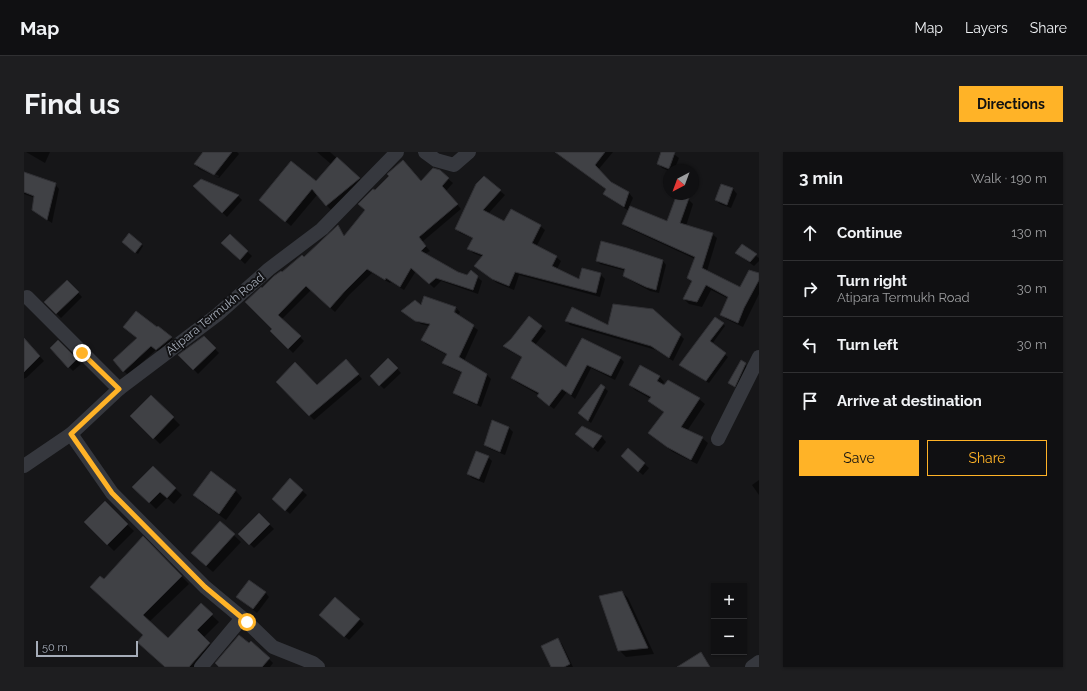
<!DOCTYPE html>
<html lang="en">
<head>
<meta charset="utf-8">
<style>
  body { margin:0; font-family:Raleway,sans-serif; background:#1e1e20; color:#f1f3f6 }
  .controls { position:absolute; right:12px; bottom:12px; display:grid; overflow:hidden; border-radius:0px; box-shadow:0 1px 3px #0004 }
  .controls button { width:36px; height:36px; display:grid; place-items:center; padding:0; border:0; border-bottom:1px solid #303032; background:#101012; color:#f1f3f6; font:20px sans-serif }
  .compass { position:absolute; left:639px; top:12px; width:36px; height:36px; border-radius:50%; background:#101012; box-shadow:0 1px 3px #0004; rotate:221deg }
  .scale { position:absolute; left:12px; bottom:10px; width:102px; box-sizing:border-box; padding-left:4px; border:2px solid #a6adb9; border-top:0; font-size:11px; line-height:14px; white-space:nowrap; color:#a6adb9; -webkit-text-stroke:3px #111113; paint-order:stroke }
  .stop { position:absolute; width:12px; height:12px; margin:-9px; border:3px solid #ffb327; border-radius:50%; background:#fff }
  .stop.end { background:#ffb327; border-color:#fff; box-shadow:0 1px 4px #0008 }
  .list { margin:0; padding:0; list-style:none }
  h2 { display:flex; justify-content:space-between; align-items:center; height:52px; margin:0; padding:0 16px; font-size:17px }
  h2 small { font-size:13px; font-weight:400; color:#9c9d9f }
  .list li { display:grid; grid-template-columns:26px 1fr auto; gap:12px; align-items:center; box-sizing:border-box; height:56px; padding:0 16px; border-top:1px solid #303032 }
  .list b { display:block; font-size:15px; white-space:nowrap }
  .list p { margin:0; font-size:13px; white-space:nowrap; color:#9c9d9f }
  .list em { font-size:13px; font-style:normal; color:#9c9d9f }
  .actions { display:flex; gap:8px; padding:12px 16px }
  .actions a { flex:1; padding:9px 0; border:1px solid #ffb327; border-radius:0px; text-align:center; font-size:14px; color:#ffb327 }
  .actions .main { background:#ffb327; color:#111 }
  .icon { flex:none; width:22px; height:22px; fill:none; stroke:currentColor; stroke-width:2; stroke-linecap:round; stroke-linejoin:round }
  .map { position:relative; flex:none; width:735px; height:515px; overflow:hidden; border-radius:0px }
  header { display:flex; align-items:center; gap:24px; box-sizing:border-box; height:56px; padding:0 20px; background:#101012; border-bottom:1px solid #303032 }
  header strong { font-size:19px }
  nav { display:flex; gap:22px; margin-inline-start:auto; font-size:14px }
  .intro { display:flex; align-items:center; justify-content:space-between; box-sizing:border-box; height:96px; padding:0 24px }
  h1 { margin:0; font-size:28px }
  .button { padding:10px 18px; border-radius:0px; background:#ffb327; color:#111; font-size:14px; font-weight:700 }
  main { display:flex; gap:24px; padding:0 24px }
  aside { flex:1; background:#101012; border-radius:0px; box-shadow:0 1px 3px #0004 }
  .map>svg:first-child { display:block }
  .shadow { fill:#0007; fill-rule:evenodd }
  .building { fill:#404145; stroke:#303034 }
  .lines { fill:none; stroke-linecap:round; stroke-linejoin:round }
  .street { stroke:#36383e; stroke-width:14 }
  .route { stroke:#ffb327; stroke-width:5 }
  .labels { text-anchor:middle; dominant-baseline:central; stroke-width:4; stroke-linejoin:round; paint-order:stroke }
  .street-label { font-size:12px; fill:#a6adb9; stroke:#111113 }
</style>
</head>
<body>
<header>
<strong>Map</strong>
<nav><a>Map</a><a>Layers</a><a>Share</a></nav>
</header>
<div class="intro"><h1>Find us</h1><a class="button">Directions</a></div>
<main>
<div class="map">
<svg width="735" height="515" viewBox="0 0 735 515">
  <rect width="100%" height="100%" fill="#161618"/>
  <g class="shadow">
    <polygon points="2,0 26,0 21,11"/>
    <path d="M180,0H213L215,2L195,26L175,17L171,12ZM175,14L195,24L194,26L175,16Z"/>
    <polygon points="293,0 306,0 341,32 308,59 293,43 267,74 242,53 292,30 307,12"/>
    <polygon points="531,0 589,0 574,18 586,31 605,41 609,46 605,55 644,70 664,47 669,52 662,74 688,82 693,86 683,119 717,136 735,122 735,142 719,175 702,167 698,162 705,147 687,138 678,155 665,152 660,147 668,131 664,126 671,107 604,76 599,72 605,59 585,46 581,42 583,38"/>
    <polygon points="638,0 647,0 655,6 650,18 645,19 638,16 634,11"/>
    <polygon points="415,19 429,31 422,39 437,57 398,90 406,99 401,102 434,121 444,124 453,125 458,129 454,142 417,129 410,136 392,119 380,138 367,130 366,131 348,121 325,143 311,160 287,138 258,167 280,189 269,201 247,179 250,177 238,138 258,121 280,106 314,74 321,84 342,58 351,40 398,30"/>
    <polygon points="0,21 31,32 35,37 28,71 14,62 11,46 0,42"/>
    <polygon points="177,28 214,44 218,48 203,65 171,34"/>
    <polygon points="709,37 713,42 707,56 696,52 692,48"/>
    <polygon points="476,39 481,43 464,62 481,70 516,74 521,78 512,95 532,105 537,109 533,117 556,129 576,122 581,127 576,145 495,123 490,138 473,131 456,118 459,105 449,101 445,96 450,87 436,81 432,77"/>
    <polygon points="206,83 228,104 221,112 199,91"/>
    <polygon points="101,92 118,93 119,94 114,102"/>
    <polygon points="718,94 735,106 735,109 730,114 712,101"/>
    <polygon points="573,109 639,109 642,113 635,141 626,139 604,127 600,124 602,119 576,112"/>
    <polygon points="43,129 58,145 37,166 21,150"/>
    <path d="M401,146L432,156L436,160L434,164L454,178L440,209L462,222L467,227L457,255L435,245L431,241L438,221L424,215L420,211L423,203L402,192L398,188L405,174L397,172L383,163L398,155ZM430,157H433L429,165L428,164Z"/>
    <polygon points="506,165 522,179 511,193 542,217 596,206 600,210 591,228 567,216 551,247 543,240 530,257 518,248 515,243 492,230 488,226 499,206 484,198 480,194 488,188"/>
    <polygon points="542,168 656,183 660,187 649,209 632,198 546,173"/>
    <polygon points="699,172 701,174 688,192 704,205 685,231 659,215"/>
    <polygon points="134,175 152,190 137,202 132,198 104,223 100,219 114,187 105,179 133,177"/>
    <polygon points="179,185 195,201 174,222 156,203"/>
    <polygon points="0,187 20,209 2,226 1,226 0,227"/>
    <polygon points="34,190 57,212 49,219 45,215"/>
    <polygon points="364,207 377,221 360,237 347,224"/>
    <polygon points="717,210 726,217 715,238 706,231"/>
    <polygon points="326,213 338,227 290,268 253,230 293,234"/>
    <polygon points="635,224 640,230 638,234 675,247 681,252 663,279 678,286 684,291 673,312 649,300 631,286 641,261 625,249 627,247 611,238 606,233"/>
    <polygon points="577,233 584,239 567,271 558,264"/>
    <polygon points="127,244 156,273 136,292 108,264"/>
    <polygon points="468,269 485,276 489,280 481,303 466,297 461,293"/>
    <polygon points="558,275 578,285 582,290 574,300 552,282"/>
    <polygon points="604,297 625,316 619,323 602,309"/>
    <polygon points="464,305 468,309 460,331 448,326 444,322"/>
    <polygon points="129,315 158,343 150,352 143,346 132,357 110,335"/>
    <polygon points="187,321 212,339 218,346 202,368 177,350 170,343"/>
    <polygon points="266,328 283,343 266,362 254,351"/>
    <polygon points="735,328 735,343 728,333"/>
    <polygon points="81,351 110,379 90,399 61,370"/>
    <polygon points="235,362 250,377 230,396 216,382"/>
    <polygon points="196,370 217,390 189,420 175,408"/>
    <polygon points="119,385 165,432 125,470 144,487 177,453 195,470 179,486 192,498 178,515 142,515 80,429"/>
    <polygon points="241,440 245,445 233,461 218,449"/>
    <polygon points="598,440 604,446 630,502 602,505 595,498"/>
    <polygon points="301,467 335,467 340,472 325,488"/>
    <polygon points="533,487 538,492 549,515 529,515"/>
    <polygon points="245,507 249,511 246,515 196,515"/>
  </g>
  <g class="building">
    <polygon points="179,0 208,0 190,23 170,12"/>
    <polygon points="531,0 581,0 571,13 587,30 605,40 600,55 579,42 582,37"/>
    <polygon points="637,0 651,0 645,17 633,12"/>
    <polygon points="313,5 336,26 302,54 288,37 261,70 235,48 267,9 292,29"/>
    <polygon points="379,8 397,29 409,16 416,18 425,26 418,34 434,52 395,85 402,94 397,99 434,120 443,123 447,118 454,124 449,138 412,126 405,132 387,116 376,135 362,126 361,128 343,117 321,139 306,156 282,134 254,163 277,184 264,197 246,179 248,177 221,150 237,135 238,136 250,124 257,119 258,120 278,103 280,105 314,73 320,84 341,58 334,52 349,37 351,38 365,24 363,22"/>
    <polygon points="0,20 32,31 23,68 8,58 10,44 0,40"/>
    <polygon points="460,24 477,38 459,58 480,69 487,57 517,73 508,91 533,104 528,114 555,127 558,116 577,121 572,141 491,120 485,134 468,127 450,114 459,103 443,97 449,86 431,77 452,32"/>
    <polygon points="177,27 215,43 198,61 169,34"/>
    <polygon points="697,32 709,36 703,53 691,48"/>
    <polygon points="653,42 665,46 656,71 689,81 678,116 716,135 725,118 735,121 735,128 720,156 714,171 696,163 704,145 682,133 673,150 659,147 668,129 663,126 671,105 598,72 606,54 643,69"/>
    <polygon points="105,81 118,92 111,101 98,90"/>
    <polygon points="206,82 224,99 216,108 197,91"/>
    <polygon points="577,89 603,96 639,108 632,138 622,135 599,124 601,117 572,109"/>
    <polygon points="718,92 733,102 726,110 711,101"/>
    <polygon points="43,128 55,140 32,162 20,150"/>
    <polygon points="400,144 432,155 430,160 450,173 435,205 463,222 453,252 429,241 438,220 418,211 423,202 397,188 406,172 391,169 377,159 391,148 397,153"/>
    <polygon points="589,152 629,157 657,182 645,206 627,194 541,169 548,155 584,173"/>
    <polygon points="112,159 133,175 134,174 148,185 132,198 127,194 99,220 89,208 113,186 99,175"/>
    <polygon points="505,164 518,174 507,189 542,215 558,186 597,205 587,224 563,213 547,243 538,237 525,254 513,244 515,241 487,226 498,205 479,194 487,187"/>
    <polygon points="691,165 700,171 686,189 702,201 682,229 655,213"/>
    <polygon points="180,184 192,196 169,218 154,203"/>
    <polygon points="0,186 16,204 0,220"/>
    <polygon points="34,188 53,207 44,216 26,196"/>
    <polygon points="364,206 374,216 355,234 346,224"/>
    <polygon points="322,207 335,222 285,264 252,230 271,210 293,233"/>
    <polygon points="717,208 722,211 711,235 704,231"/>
    <polygon points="616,213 636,224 633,229 640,233 644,228 676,246 657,275 679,285 667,308 643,295 624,281 640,260 624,249 627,245 605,233"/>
    <polygon points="577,232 581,235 564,269 554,261"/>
    <polygon points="127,243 150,265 129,287 106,264"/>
    <polygon points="468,268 485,275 476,300 460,293"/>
    <polygon points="558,274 578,284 569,296 551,282"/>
    <polygon points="604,296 621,311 614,320 597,304"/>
    <polygon points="452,299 465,304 455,327 443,322"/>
    <polygon points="129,314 152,336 143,346 136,340 125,351 108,335"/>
    <polygon points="187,319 212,338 195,362 169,343"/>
    <polygon points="266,326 279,338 261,359 248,347"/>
    <polygon points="81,349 104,372 83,393 60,370"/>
    <polygon points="235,361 246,372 225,393 214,382"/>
    <polygon points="196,369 211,382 182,414 167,401"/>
    <polygon points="119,384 158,424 119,463 144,486 177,451 189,462 173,478 186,491 165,515 141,515 113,490 119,483 66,435 76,424 80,427"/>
    <polygon points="225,428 242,440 229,457 212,445"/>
    <polygon points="598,439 624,496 594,499 575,444"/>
    <polygon points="311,445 336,467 320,485 295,463"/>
    <polygon points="215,483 225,491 227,489 246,506 238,515 195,515 191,511"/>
    <polygon points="534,486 546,512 540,515 527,515 517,494"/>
    <polygon points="677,500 686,515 653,515"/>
  </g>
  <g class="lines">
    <g class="street">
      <polyline points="401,0 412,8 430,13 445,0"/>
      <polyline points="3,145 95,237"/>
      <polyline points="47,282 88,341 181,435 223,470 249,495 289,511 294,515"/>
      <polyline points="694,287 735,205"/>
      <polyline points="0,314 47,282 95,237 193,163 245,117 298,77 373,0"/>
      <polyline points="177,515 218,466"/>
      <polyline points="728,515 735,510"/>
    </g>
  </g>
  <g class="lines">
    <polyline class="route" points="58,201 95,237 47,282 88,341 181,435 223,470"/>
  </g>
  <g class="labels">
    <g class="street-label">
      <text transform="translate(191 162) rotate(-39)">Atipara Termukh Road</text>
    </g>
  </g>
</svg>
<div class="controls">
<button>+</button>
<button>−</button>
</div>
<svg class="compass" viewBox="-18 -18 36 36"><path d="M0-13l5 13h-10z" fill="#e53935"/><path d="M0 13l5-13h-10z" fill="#9c9d9f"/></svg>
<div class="scale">50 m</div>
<div class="stop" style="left:223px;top:470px"></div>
<div class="stop end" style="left:58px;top:201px"></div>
</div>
<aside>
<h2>3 min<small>Walk · 190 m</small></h2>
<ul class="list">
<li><svg class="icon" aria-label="ahead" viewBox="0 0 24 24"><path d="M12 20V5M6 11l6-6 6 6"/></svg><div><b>Continue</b></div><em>130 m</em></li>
<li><svg class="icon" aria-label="right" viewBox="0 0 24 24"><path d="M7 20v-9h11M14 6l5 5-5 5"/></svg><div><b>Turn right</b><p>Atipara Termukh Road</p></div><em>30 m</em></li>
<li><svg class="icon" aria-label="left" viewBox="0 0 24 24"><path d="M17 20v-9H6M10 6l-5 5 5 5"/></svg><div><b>Turn left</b></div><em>30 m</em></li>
<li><svg class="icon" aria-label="arrive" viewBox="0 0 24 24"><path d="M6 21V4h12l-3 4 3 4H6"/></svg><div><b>Arrive at destination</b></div></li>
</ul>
<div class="actions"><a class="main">Save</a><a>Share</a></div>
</aside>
</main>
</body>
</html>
